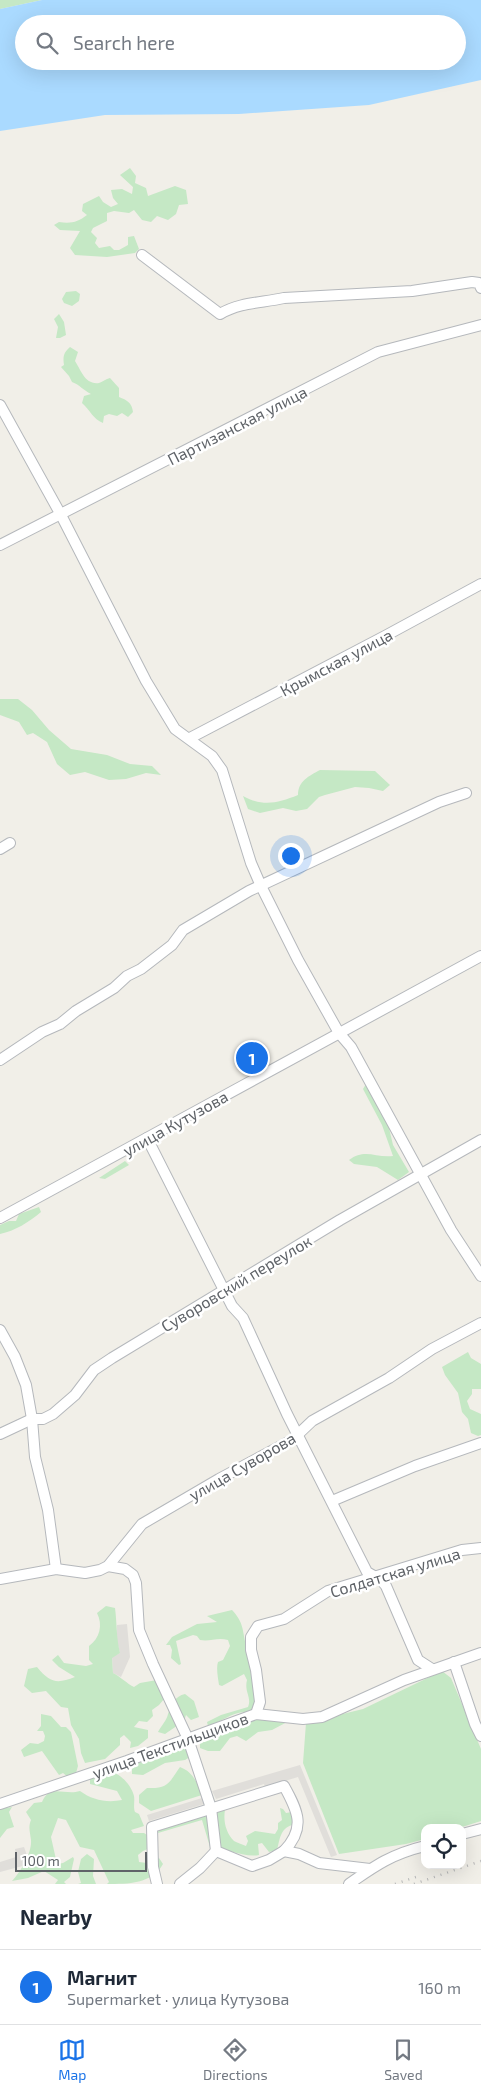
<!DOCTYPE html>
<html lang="en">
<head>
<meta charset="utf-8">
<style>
  body { margin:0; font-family:"Exo 2",sans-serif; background:#f6f6f7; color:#1f2937 }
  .controls { position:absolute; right:15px; bottom:15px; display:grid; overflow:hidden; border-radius:10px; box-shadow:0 5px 20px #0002 }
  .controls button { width:45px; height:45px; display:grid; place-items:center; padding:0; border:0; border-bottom:1px solid #e0e1e3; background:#fff; color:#1f2937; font:25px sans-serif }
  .scale { position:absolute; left:15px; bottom:12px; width:132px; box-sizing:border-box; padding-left:5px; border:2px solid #5f6368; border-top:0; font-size:14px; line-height:18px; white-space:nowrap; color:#5f6368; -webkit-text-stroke:4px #fff; paint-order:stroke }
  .you { position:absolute; left:290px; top:855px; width:18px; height:18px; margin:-12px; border:4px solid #fff; border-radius:50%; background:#1a73e8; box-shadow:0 0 0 8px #1a73e833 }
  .badge { display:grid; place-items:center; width:32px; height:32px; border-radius:50%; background:#1a73e8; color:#fff; font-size:16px; font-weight:700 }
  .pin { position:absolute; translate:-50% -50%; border:2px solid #fff; box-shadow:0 1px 5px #0006 }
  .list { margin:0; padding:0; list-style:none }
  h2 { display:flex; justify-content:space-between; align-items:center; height:65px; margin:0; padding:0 20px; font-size:21px }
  h2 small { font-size:16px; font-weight:400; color:#747a83 }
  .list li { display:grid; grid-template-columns:32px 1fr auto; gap:15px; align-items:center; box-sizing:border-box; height:75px; padding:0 20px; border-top:1px solid #e0e1e3 }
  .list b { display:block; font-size:19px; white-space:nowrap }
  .list p { margin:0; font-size:16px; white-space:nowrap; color:#747a83 }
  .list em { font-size:16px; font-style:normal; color:#747a83 }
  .icon { flex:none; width:28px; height:28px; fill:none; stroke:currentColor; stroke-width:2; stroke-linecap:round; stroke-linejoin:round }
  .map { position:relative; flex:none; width:481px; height:1884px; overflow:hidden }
  .search { position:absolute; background:#fff; box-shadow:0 5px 20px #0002; left:15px; right:15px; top:15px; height:55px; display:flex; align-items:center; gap:12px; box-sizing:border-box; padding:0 18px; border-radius:28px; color:#747a83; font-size:19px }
  .sheet { height:140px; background:#fff }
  nav { display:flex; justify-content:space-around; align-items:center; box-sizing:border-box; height:70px; border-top:1px solid #e0e1e3; background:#fff; font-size:14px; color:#747a83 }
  nav a { display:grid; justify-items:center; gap:2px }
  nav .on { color:#1a73e8 }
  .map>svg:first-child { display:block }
  .industrial { fill:#e0deda }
  .green { fill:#c5e8c5 }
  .water { fill:#aadaff; fill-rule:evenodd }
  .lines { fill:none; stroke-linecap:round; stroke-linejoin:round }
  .minor-casing { stroke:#b5b8bc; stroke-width:12 }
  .minor { stroke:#fff; stroke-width:10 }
  .rail { stroke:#b6b7b8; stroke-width:2.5; stroke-dasharray:1 6; stroke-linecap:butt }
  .labels { text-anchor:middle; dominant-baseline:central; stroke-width:5; stroke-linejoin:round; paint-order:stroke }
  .street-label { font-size:16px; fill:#5f6368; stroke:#fff }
</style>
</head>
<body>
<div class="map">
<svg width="481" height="1884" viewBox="0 0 481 1884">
  <rect width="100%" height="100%" fill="#f1efe8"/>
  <g class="industrial">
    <polygon points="127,1624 130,1657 121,1677 113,1673 112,1657 120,1653 116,1638 117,1625"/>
    <polygon points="300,1765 337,1855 331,1857 298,1777 265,1787 264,1784 216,1799 212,1791"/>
    <polygon points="202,1798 204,1804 149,1821 147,1815"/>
    <polygon points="24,1847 30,1864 0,1872 0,1862 16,1857 15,1849"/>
  </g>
  <g class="green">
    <polygon points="0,0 42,0 0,9"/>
    <path d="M130,168L136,176L135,183L146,188L148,196L175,186L186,190L188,204L179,205L176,214L168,220L157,216L151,222L142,220L134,210L129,213L114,211L107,213V221L93,228L91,232L97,238L95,243L99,248L110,246L114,250H119L128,245V237L134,236L139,249L135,253L107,257L75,255L70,248L80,231L60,230L54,225L59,222C71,224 78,222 87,215L82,211L83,204L99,196L103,202L111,207L118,204L113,198L111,190L122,189L132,194L133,187L120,175Z"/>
    <polygon points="76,291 80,294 79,301 72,306 64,303 62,299 66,292"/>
    <polygon points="59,314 64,322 66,335 60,338 56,338 58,327 54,319"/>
    <path d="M70,347L78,352L75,361C81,370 85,385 99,383C102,382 106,379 110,378L119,388V397C127,400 132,403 133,412L128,417L122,413L117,416L109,414L104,416L103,423C93,419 90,410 82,403L84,396L91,394C83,390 80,385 72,382L69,376L61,367L64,365C63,357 63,353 70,347Z"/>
    <polygon points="0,699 18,699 32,710 49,730 71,749 107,755 130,764 152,766 161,775 146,773 126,779 109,780 85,772 70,775 57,764 47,742 33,733 27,735 19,722 0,715"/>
    <path d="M320,770L375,771L390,785L383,791L369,788L355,787L325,795L319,797L307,809L296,811L283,808L260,813L248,809L243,796C263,807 278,803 298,795C298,781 309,776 320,770Z"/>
    <path d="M366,1084L389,1128L393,1145L409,1172L398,1180L377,1167L354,1164L349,1160C365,1148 375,1158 393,1156L382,1125L363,1089Z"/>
    <polygon points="125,1161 129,1165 105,1179 99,1178"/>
    <path d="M39,1207L41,1212C29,1222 15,1231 0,1234V1225L9,1221H16L19,1214Z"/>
    <polygon points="468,1352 471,1358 481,1364 481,1389 472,1389 472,1394 467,1401 470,1409 481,1414 481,1435 478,1436 471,1433 468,1419 462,1412 458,1393 445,1375 442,1367"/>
    <path d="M106,1606L115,1608C117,1623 116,1637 120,1653L112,1658L113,1673C121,1677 126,1683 134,1687L140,1683L157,1680L164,1699L159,1705L152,1710L153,1716L147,1722L139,1721L134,1727L148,1730V1738L138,1746L130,1748L131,1742L124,1735L120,1738V1745L105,1759L85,1763L81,1753L79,1739L71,1725L68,1708L61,1707L46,1691L32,1693L24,1686L28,1669L37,1667C50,1683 57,1684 75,1677L59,1667L52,1660L58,1655L64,1663L86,1666L93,1664L89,1660V1646C100,1638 103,1625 97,1613Z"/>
    <path d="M232,1610C244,1623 242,1629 246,1645C254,1673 256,1688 256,1717L289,1721L272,1730L258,1732L246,1741L237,1736L230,1738L220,1751H208L200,1748V1743L222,1730L244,1714V1712C231,1713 221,1722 208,1726L207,1722L221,1715L248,1707C252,1697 244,1692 247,1680L244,1674L222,1686L219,1685C218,1678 216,1668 218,1662L223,1660L230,1646L228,1640C217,1637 210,1642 200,1640L197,1636L193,1635L176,1641L181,1664L179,1665L171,1658L172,1650L170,1645H166L172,1637L197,1624L217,1622L207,1616Z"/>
    <polygon points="442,1671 451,1678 481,1749 481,1821 459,1828 425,1828 425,1839 406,1844 339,1854 303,1763 306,1723 363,1709"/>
    <path d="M185,1694L194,1701L199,1717L191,1720L186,1715L184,1721L165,1734L158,1732C161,1726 167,1720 168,1714C171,1705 175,1696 185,1694Z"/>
    <polygon points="41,1714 51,1716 61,1727 66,1727 71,1732 78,1766 76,1773 68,1777 63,1773 59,1775 42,1751 24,1757 21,1750 30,1743 38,1744 44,1741 45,1736 43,1731 37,1731 41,1726"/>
    <polygon points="188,1747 190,1757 185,1760 165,1763 143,1775 132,1774 132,1765 152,1759 169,1750"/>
    <path d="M180,1767C193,1772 197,1782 202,1795L151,1811L139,1803V1795L147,1788C168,1789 169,1783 180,1767Z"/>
    <path d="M107,1771C119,1772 131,1784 134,1796C135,1801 133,1807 135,1812L139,1814L144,1826L131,1830L133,1833H144L150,1837V1848L143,1851L138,1855L139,1862L147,1863L159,1858L163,1864C152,1884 128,1884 107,1884L109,1882L94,1850L80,1847L66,1820L58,1818L51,1837L57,1864L63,1863L73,1857L74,1859L70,1877L64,1882L66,1884H55L58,1880L44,1871L28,1878L12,1881C21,1871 32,1853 31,1840C30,1832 28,1827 31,1820L26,1812L34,1803L42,1802C50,1783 64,1796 80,1791C92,1800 107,1803 122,1800L117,1791L90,1784V1777Z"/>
    <polygon points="12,1807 9,1812 14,1827 7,1829 0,1838 0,1809"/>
    <path d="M280,1808L283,1809L286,1813L292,1812L295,1819L292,1825C280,1829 280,1839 277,1850L269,1852L262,1843L258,1844L259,1855C244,1858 226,1848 210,1847L202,1820L158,1833L159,1828L225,1810C223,1821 226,1833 234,1841C237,1843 242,1844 246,1846L248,1841L246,1836L255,1831L275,1834L278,1829V1823L282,1820Z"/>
    <polygon points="87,1854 94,1859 93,1876 96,1884 78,1884 81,1883 78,1872 81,1859"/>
  </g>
  <path class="water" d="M42,0H481V80L369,105L239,114L105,115L0,131V9ZM24,24H457V61H24Z"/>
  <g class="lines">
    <defs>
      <g id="minor">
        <path d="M142,255L220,314C240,302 262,303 284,298L412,291L472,282L479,283L481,288"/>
        <polyline points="0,405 61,515 146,681 175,729 212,756 222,770 251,863 261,886 298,960 339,1033 351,1047 451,1230 481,1276"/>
        <polyline points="0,545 378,352 481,325"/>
        <polyline points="190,738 385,636 481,584"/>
        <polyline points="0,849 10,843"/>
        <polyline points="0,1060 42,1032 60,1024 76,1011 114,988 127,976 141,969 172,945 183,930 249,891 439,802 466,793"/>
        <polyline points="147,1138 232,1306 243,1318 287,1414 367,1572 381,1580 386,1586 418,1660 432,1669"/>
        <polyline points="0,1218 481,956"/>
        <polyline points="0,1330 15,1357 26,1385 32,1419 35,1457 48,1510 56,1569"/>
        <polyline points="0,1434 32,1419 43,1419 53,1414 75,1395 94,1370 112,1358 340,1220 481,1140"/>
        <polyline points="332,1501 415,1466 481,1443"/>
        <polyline points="108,1566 125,1569 133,1575 136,1583 139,1630 153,1664 188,1739 211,1808 216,1851 252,1866 269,1860 284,1851"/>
        <polyline points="0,1579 56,1569 85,1573 100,1570 108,1566 142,1524 219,1479 292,1440 312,1421 389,1378 432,1349 481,1323"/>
        <polyline points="454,1662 475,1724 481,1736"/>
        <polyline points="256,1714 260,1702 256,1670 251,1650 251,1637 258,1626 284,1619 328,1591 462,1550 481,1548"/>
        <polyline points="0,1804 127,1761 256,1714 303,1719 322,1717 404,1680 481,1653"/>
        <polyline points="462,1834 481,1829"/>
        <path d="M157,1884L153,1867L152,1827L284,1786C298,1811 306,1828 284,1851L299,1854L319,1863L370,1869"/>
        <polyline points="180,1884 200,1868 216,1851"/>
        <path d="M349,1884C376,1865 392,1854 425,1846"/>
      </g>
    </defs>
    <use href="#minor" class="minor-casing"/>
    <use href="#minor" class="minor"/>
    <g class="rail">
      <polyline points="395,1884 419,1876"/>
      <polyline points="414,1884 481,1861"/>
    </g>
  </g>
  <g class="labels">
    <g class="street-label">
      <text transform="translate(237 425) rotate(-27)">Партизанская улица</text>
      <text transform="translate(336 662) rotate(-28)">Крымская улица</text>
      <text transform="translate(175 1123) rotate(-29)">улица Кутузова</text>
      <text transform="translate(236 1283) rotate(-31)">Суворовский переулок</text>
      <text transform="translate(242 1466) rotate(-30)">улица Суворова</text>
      <text transform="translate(395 1572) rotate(-17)">Солдатская улица</text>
      <text transform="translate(170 1745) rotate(-20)">улица Текстильщиков</text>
    </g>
  </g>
</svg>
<div class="controls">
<button><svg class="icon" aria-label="locate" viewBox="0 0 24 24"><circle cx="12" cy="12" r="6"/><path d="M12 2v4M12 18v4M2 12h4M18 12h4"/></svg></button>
</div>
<div class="scale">100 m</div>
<div class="you"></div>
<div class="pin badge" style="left:252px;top:1058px">1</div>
<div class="search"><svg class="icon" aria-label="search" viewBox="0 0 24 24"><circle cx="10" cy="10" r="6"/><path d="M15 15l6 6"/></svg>Search here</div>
</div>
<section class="sheet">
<h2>Nearby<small></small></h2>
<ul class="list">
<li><span class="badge">1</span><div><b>Магнит</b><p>Supermarket · улица Кутузова</p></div><em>160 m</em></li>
</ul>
</section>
<nav>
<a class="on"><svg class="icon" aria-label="map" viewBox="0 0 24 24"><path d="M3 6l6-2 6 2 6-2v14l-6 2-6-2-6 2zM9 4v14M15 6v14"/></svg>Map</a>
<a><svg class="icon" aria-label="directions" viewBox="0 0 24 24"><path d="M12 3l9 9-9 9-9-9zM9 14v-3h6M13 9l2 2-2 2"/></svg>Directions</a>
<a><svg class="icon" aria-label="saved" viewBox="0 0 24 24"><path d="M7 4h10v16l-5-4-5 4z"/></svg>Saved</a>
</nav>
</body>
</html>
